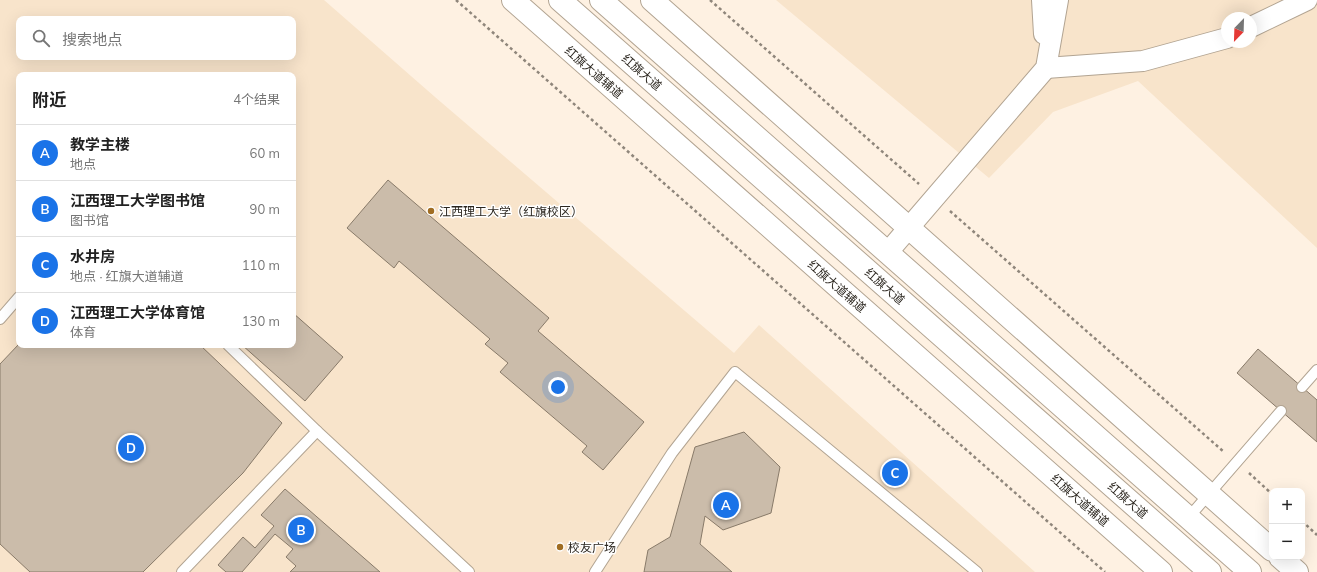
<!DOCTYPE html>
<html lang="zh">
<head>
<meta charset="utf-8">
<style>
  body { margin:0; font-family:Mulish,"Noto Sans SC",sans-serif; background:#f6f6f6; color:#222 }
  .controls { position:absolute; right:12px; bottom:12px; display:grid; overflow:hidden; border-radius:8px; box-shadow:0 4px 16px #0002 }
  .controls button { width:36px; height:36px; display:grid; place-items:center; padding:0; border:0; border-bottom:1px solid #e0e0e0; background:#fff; color:#222; font:20px sans-serif }
  .compass { position:absolute; left:1221px; top:12px; width:36px; height:36px; border-radius:50%; background:#fff; box-shadow:0 4px 16px #0002; rotate:203deg }
  .you { position:absolute; left:558px; top:387px; width:14px; height:14px; margin:-10px; border:3px solid #fff; border-radius:50%; background:#1a73e8; box-shadow:0 0 0 6px #1a73e833 }
  .badge { display:grid; place-items:center; width:26px; height:26px; border-radius:50%; background:#1a73e8; color:#fff; font-size:13px; font-weight:700 }
  .pin { position:absolute; translate:-50% -50%; border:2px solid #fff; box-shadow:0 1px 4px #0006 }
  .list { margin:0; padding:0; list-style:none }
  h2 { display:flex; justify-content:space-between; align-items:center; height:52px; margin:0; padding:0 16px; font-size:17px }
  h2 small { font-size:13px; font-weight:400; color:#767676 }
  .list li { display:grid; grid-template-columns:26px 1fr auto; gap:12px; align-items:center; box-sizing:border-box; height:56px; padding:0 16px; border-top:1px solid #e0e0e0 }
  .list b { display:block; font-size:15px; white-space:nowrap }
  .list p { margin:0; font-size:13px; white-space:nowrap; color:#767676 }
  .list em { font-size:13px; font-style:normal; color:#767676 }
  .icon { flex:none; width:22px; height:22px; fill:none; stroke:currentColor; stroke-width:2; stroke-linecap:round; stroke-linejoin:round }
  .map { position:relative; flex:none; width:1317px; height:572px; overflow:hidden }
  .search { position:absolute; background:#fff; box-shadow:0 4px 16px #0002; left:16px; top:16px; width:280px; height:44px; display:flex; align-items:center; gap:10px; box-sizing:border-box; padding:0 14px; border-radius:8px; color:#767676; font-size:15px }
  .panel { position:absolute; background:#fff; box-shadow:0 4px 16px #0002; left:16px; top:72px; width:280px; height:276px; border-radius:8px }
  .map>svg:first-child { display:block }
  .built { fill:#f8e4cb; fill-rule:evenodd }
  .building { fill:#cbbcaa; stroke:#887a69 }
  .lines { fill:none; stroke-linecap:round; stroke-linejoin:round }
  .lane-casing { stroke:#b2a492; stroke-width:12 }
  .street-casing { stroke:#b2a492; stroke-width:22 }
  .secondary-casing { stroke:#b2a492; stroke-width:24 }
  .primary-casing { stroke:#b2a492; stroke-width:24 }
  .path { stroke:#8f867b; stroke-width:2.5; stroke-dasharray:3 3; stroke-linecap:butt }
  .lane { stroke:#fff; stroke-width:10 }
  .street { stroke:#fff; stroke-width:20 }
  .secondary { stroke:#fff; stroke-width:22 }
  .primary { stroke:#fff; stroke-width:22 }
  .poi-dot { fill:#a06d23; stroke:#fff; stroke-width:1.5 }
  .labels { text-anchor:middle; dominant-baseline:central; stroke-width:3; stroke-linejoin:round; paint-order:stroke }
  .street-label { font-size:12px; fill:#2b261f; stroke:#fff }
  .poi-label { font-size:12px; fill:#2b261f; stroke:#fff; text-anchor:start }
</style>
</head>
<body>
<div class="map">
<svg width="1317" height="572" viewBox="0 0 1317 572">
  <rect width="100%" height="100%" fill="#fef1e2"/>
  <g class="built">
    <path d="M0,0H324L435,97L734,353L759,325L1035,572H0ZM19,19H293V57H19ZM19,75H293V345H19Z"/>
    <path d="M776,0H1317V248L1138,81L1053,112L989,178ZM1227,18H1251V42H1227Z"/>
  </g>
  <g class="building">
    <polygon points="388,180 549,318 538,331 644,422 603,470 582,452 587,446 500,372 508,363 485,344 490,339 399,261 394,268 347,228"/>
    <polygon points="293,313 343,357 305,401 242,345 293,345"/>
    <polygon points="19,344 200,345 282,423 243,473 143,572 30,572 0,544 0,364"/>
    <polygon points="1258,349 1317,400 1317,442 1237,373"/>
    <polygon points="744,432 780,467 771,513 723,530 705,516 700,544 732,572 644,572 648,550 670,537 695,447"/>
    <circle cx="895" cy="473" r="8"/>
    <polygon points="285,489 380,572 290,572 296,566 286,557 293,549 275,534 242,572 226,572 218,565 243,537 255,548 274,526 261,515"/>
  </g>
  <g class="lines">
    <defs>
      <g id="lane">
        <polyline points="0,319 19,297"/>
        <polyline points="228,345 317,431 469,572"/>
        <polyline points="1302,387 1317,370"/>
        <polyline points="1189,517 1281,411"/>
        <polyline points="182,572 317,431"/>
        <polyline points="595,572 672,453 735,372 977,572"/>
      </g>
      <g id="street">
        <polyline points="1042,0 1044,34"/>
        <polyline points="1251,27 1307,0"/>
        <polyline points="1046,68 1143,61 1227,38"/>
        <polyline points="888,252 1046,68 1058,0"/>
      </g>
      <g id="secondary">
        <polyline points="513,0 1161,572"/>
        <polyline points="652,0 1272,550"/>
        <polyline points="1280,557 1297,572"/>
      </g>
      <g id="primary">
        <polyline points="560,0 1210,572"/>
        <polyline points="601,0 1250,572"/>
      </g>
    </defs>
    <use href="#lane" class="lane-casing"/>
    <use href="#street" class="street-casing"/>
    <use href="#secondary" class="secondary-casing"/>
    <use href="#primary" class="primary-casing"/>
    <g class="path">
      <polyline points="456,0 1105,572"/>
      <polyline points="710,0 919,184"/>
      <polyline points="950,211 1224,452"/>
      <polyline points="1249,473 1272,494"/>
      <polyline points="1302,521 1317,535"/>
    </g>
    <use href="#lane" class="lane"/>
    <use href="#street" class="street"/>
    <use href="#secondary" class="secondary"/>
    <use href="#primary" class="primary"/>
  </g>
  <g class="poi-dot">
    <circle cx="431" cy="211" r="4"/>
    <circle cx="560" cy="547" r="4"/>
  </g>
  <g class="labels">
    <g class="street-label">
      <text transform="translate(594 72) rotate(41)">红旗大道辅道</text>
      <text transform="translate(642 72) rotate(41)">红旗大道</text>
      <text transform="translate(837 286) rotate(41)">红旗大道辅道</text>
      <text transform="translate(885 286) rotate(41)">红旗大道</text>
      <text transform="translate(1080 500) rotate(41)">红旗大道辅道</text>
      <text transform="translate(1128 500) rotate(41)">红旗大道</text>
    </g>
    <g class="poi-label">
      <text x="439" y="211">江西理工大学（红旗校区）</text>
      <text x="568" y="547">校友广场</text>
    </g>
  </g>
</svg>
<div class="controls">
<button>+</button>
<button>−</button>
</div>
<svg class="compass" viewBox="-18 -18 36 36"><path d="M0-13l5 13h-10z" fill="#e53935"/><path d="M0 13l5-13h-10z" fill="#767676"/></svg>
<div class="you"></div>
<div class="pin badge" style="left:726px;top:505px">A</div>
<div class="pin badge" style="left:301px;top:530px">B</div>
<div class="pin badge" style="left:895px;top:473px">C</div>
<div class="pin badge" style="left:131px;top:448px">D</div>
<div class="search"><svg class="icon" aria-label="search" viewBox="0 0 24 24"><circle cx="10" cy="10" r="6"/><path d="M15 15l6 6"/></svg>搜索地点</div>
<section class="panel">
<h2>附近<small>4个结果</small></h2>
<ul class="list">
<li><span class="badge">A</span><div><b>教学主楼</b><p>地点</p></div><em>60 m</em></li>
<li><span class="badge">B</span><div><b>江西理工大学图书馆</b><p>图书馆</p></div><em>90 m</em></li>
<li><span class="badge">C</span><div><b>水井房</b><p>地点 · 红旗大道辅道</p></div><em>110 m</em></li>
<li><span class="badge">D</span><div><b>江西理工大学体育馆</b><p>体育</p></div><em>130 m</em></li>
</ul>
</section>
</div>
</body>
</html>
